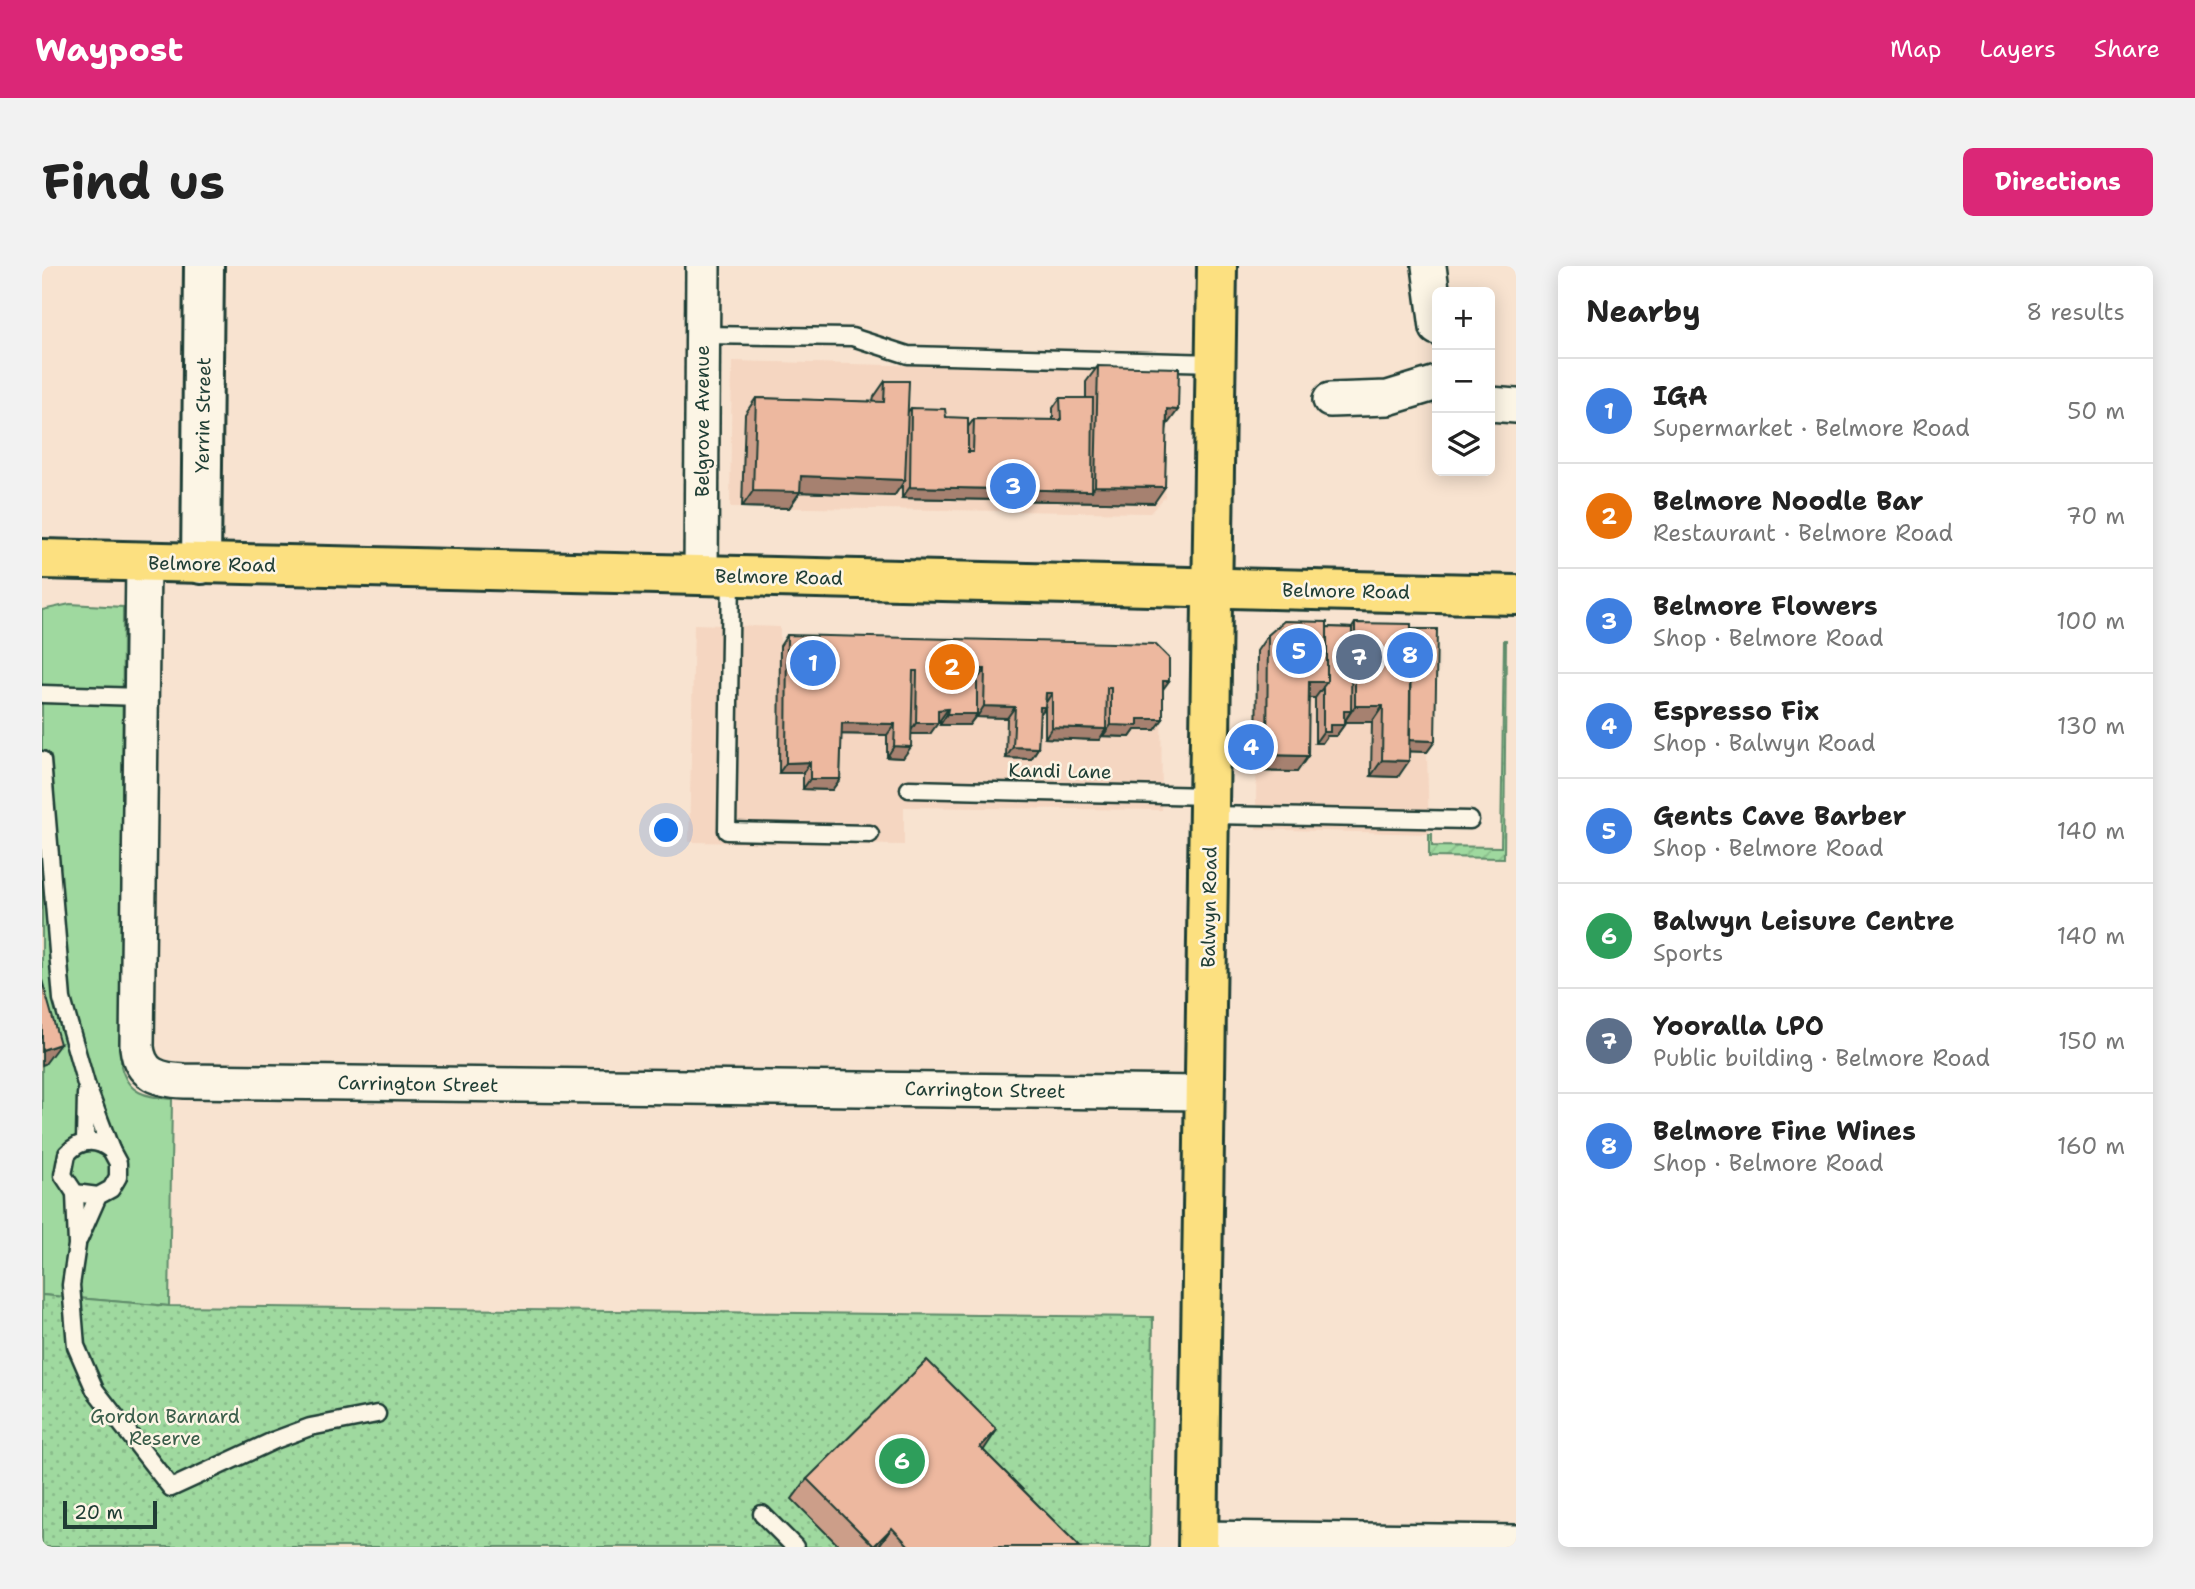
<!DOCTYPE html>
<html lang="en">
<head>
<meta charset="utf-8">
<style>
  body { margin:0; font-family:"Shantell Sans",sans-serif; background:#f2f2f2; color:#222 }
  .controls { position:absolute; right:21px; top:21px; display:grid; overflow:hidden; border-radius:10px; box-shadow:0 4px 18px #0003 }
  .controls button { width:63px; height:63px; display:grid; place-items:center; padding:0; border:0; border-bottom:2px solid #e0e0e0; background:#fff; color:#222; font:35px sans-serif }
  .scale { position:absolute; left:21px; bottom:18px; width:94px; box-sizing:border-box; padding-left:7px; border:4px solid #1f3d34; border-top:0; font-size:19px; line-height:24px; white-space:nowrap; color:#1f3d34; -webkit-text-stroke:5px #fcf5e5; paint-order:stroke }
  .you { position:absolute; left:625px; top:565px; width:24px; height:24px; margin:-18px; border:5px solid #fff; border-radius:50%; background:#1a73e8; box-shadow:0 0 0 10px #1a73e833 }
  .badge { display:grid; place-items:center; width:46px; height:46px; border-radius:50%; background:#db2777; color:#fff; font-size:23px; font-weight:700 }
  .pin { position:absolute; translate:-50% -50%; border:4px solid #fff; box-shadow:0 2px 7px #0006 }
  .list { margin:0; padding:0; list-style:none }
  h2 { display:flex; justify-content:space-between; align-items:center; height:91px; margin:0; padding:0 28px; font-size:30px }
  h2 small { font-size:23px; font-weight:400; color:#767676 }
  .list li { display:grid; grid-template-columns:46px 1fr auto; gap:21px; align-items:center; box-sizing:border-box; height:105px; padding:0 28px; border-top:2px solid #e0e0e0 }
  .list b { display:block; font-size:26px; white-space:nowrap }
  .list p { margin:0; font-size:23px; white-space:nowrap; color:#767676 }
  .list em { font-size:23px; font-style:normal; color:#767676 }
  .icon { flex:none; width:38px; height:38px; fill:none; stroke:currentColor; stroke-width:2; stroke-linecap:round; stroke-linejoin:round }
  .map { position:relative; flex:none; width:1474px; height:1281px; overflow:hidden; border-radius:10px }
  header { display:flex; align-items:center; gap:42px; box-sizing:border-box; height:98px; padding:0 35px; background:#db2777; color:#fff }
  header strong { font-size:33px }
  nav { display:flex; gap:38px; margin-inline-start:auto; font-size:24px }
  .intro { display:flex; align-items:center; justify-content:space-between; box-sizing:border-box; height:168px; padding:0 42px }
  h1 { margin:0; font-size:49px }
  .button { padding:18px 32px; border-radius:10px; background:#db2777; color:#fff; font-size:24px; font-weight:700 }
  main { display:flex; gap:42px; padding:0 42px }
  aside { flex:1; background:#fff; border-radius:10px; box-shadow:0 4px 18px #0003 }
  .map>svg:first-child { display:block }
  .built { fill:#f5d6c1 }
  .grass { fill:#9fd99f; stroke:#5f8b6a; stroke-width:2 }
  .park { fill:url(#park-dots); stroke:#5f8b6a; stroke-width:2 }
  .garden { fill:url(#garden-furrows); stroke:#5f8b6a; stroke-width:2 }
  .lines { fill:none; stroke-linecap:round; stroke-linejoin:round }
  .lane-casing { stroke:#1f3d34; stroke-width:21 }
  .street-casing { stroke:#1f3d34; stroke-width:38 }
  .secondary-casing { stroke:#1f3d34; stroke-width:44 }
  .primary-casing { stroke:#1f3d34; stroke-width:44 }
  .lane { stroke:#fcf5e5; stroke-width:16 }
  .street { stroke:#fcf5e5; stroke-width:33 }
  .secondary { stroke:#fcf5e5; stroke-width:38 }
  .primary { stroke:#fce080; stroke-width:38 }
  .wall { fill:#cc9e89; stroke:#1f3d34; stroke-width:2 }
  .shaded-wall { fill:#a6816f; stroke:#1f3d34; stroke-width:2 }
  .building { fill:#edb89f; stroke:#1f3d34; stroke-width:2 }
  .labels { text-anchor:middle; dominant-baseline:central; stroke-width:5; stroke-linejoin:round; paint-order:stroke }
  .street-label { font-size:19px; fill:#1f3d34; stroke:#fcf5e5 }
  .park-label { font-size:19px; fill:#395c49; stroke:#fcf5e5 }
</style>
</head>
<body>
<header>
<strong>Waypost</strong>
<nav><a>Map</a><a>Layers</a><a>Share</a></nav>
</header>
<div class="intro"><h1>Find us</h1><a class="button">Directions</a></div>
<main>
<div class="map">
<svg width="1474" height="1281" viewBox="0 0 1474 1281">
  <defs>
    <pattern id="park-dots" width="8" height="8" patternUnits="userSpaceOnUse" patternTransform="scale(1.75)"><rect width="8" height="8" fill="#9fd99f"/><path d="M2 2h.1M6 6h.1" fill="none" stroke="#88bb8a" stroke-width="1.8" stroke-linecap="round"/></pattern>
    <pattern id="garden-furrows" width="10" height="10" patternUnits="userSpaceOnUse" patternTransform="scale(1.75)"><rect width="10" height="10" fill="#9fd99f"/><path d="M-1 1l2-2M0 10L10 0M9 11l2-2" fill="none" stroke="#88bb8a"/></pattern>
  </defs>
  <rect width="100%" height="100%" fill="#f8e3d0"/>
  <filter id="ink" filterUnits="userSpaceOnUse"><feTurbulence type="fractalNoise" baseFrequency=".0143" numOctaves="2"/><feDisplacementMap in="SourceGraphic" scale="14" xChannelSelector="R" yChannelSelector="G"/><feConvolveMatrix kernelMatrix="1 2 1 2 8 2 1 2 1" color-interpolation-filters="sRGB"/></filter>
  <g filter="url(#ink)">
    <g class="built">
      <polygon points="690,95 1126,106 1123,231 1108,247 688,241"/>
      <polygon points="652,358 738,361 738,380 1119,426 1120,544 862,541 862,579 647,576"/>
      <polygon points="1215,385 1385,486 1387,568 1214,563"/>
    </g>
    <path class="grass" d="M28,338L81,341L79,800C86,828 104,831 130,833L127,1040L0,1029V344Z"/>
    <polygon class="park" points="0,1029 127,1040 1111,1051 1108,1281 0,1281"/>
    <polygon class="garden" points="1462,374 1464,374 1462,592 1387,591 1387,568 1390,568 1390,580 1459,581"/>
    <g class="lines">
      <defs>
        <g id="lane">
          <polyline points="660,69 810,71 866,89 1174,97"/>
          <polyline points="689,310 685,565 828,568"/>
          <polyline points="0,428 99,431"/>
          <polyline points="0,494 20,733 44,818 69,884"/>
          <polyline points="867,523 1167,530"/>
          <polyline points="1168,549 1428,554"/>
          <polyline points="43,876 44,828"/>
          <polyline points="33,927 35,979 29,1019 34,1080 53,1124 129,1222 233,1174 268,1161 335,1148"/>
          <path d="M37,973L56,930L69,923L76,911V897L69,884C54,872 38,873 25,888L21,909L33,927L56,930"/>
          <polyline points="720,1248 753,1281"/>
        </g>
        <g id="street">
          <polyline points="1387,0 1395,62"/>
          <polyline points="1288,134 1346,132 1395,117"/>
          <polyline points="1448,138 1474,140"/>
          <path d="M101,296L95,781C98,809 117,814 143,815L1161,827"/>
          <polyline points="659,309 661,0"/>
          <polyline points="1156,1272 1474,1276"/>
        </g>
        <polyline id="secondary" points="159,298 162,0"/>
        <g id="primary">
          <polyline points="0,293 1474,329"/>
          <polyline points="1156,1281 1175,0"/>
        </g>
      </defs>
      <use href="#lane" class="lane-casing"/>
      <use href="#street" class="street-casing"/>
      <use href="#secondary" class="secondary-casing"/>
      <use href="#primary" class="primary-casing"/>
      <use href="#lane" class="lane"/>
      <use href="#street" class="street"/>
      <use href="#secondary" class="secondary"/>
      <use href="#primary" class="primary"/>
    </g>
    <g class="wall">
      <polygon points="1056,100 1125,159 1112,237 860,232 860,218 852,230 758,226 747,242 700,241 703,148 714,132 831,136 832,131 843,115 865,147 869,142 904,151 926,161 932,153 1011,154 1011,142 1018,132 1044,132 1044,116"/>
      <polygon points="1313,357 1369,363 1393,475 1385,486 1367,485 1356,511 1329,510 1330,456 1302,456 1302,459 1294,470 1285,470 1280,477 1273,477 1273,432 1267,432 1255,506 1214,505 1215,385 1226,369 1285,361 1310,362"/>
      <polygon points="745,369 1121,424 1113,464 1093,464 1088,471 1061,470 1061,468 1057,474 1003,472 1003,442 997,449 996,482 989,493 964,492 965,452 935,451 935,449 927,459 898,459 898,454 896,454 888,468 869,468 861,492 845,491 845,469 799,468 798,513 790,524 761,523 761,507 737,507 738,380"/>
      <polygon points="941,1184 1038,1281 798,1281 750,1233 765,1213"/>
    </g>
    <g class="shaded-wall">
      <polygon points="1125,143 1136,144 1125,159"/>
      <polygon points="759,210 863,214 852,230 758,226 747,242 700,241 711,225"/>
      <polygon points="1053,220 1123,221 1112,237 860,232 868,221 1050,225"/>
      <polygon points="935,403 943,403 935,414"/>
      <polygon points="1121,415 1127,415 1119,426"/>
      <polygon points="1267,416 1285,416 1273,432 1256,432"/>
      <polygon points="1004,427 1010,427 1003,438"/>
      <polygon points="942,440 973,441 965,452 935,451"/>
      <polygon points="1313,440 1341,440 1330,456 1302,456"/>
      <polygon points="998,441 1003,441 996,452"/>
      <polygon points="906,443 898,454 888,455 896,444"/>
      <polygon points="1302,445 1309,445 1302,456"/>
      <polygon points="905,448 935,448 927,459 898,459"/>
      <polygon points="1096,453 1121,453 1113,464 1093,464 1088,471 1061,470 1069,459"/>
      <polygon points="800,457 853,458 845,469 792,468"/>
      <polygon points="874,457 896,457 888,468 867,468"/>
      <polygon points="1288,459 1302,459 1294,470 1285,470 1280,477 1273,477 1281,466"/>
      <polygon points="1010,461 1064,463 1057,474 1003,472"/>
      <polygon points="1364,474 1393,475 1385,486 1357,485"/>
      <polygon points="852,480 869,481 861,492 845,491"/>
      <polygon points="971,481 996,482 989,493 964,492"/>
      <polygon points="1225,489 1266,490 1255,506 1214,505"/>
      <polygon points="1340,494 1367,495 1356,511 1329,510"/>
      <polygon points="768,496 761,507 737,507 744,497"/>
      <polygon points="768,513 798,513 790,524 761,523"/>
      <polygon points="18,778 3,798 0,799 0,784"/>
      <polygon points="955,1164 941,1185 938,1181"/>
      <polygon points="850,1262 836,1281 831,1281"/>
    </g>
    <g class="building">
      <polygon points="1056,100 1137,102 1136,144 1125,143 1123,221 1053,220"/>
      <polygon points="843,115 867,115 863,214 759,210 758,226 711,225 714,132 842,136"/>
      <polygon points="1018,132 1051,132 1050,225 868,221 869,142 903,143 904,151 926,152 926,186 931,186 932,153 1019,154"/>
      <polygon points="1242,355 1285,356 1285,416 1267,416 1266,490 1225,489 1226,369"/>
      <polygon points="1313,357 1369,358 1367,495 1340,494 1341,440 1313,440"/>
      <polygon points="1285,361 1310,362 1309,445 1302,445 1302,459 1288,459 1288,466 1281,466 1281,421 1285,416"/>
      <polygon points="1369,363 1395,363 1393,475 1368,474"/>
      <polygon points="745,369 1113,378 1127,392 1127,415 1121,415 1121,453 1096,453 1096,460 1069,459 1069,422 1065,422 1064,463 1010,461 1010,427 1004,427 1003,441 998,441 996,482 971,481 973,441 942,440 943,403 935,403 935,448 905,448 906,443 896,444 896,457 874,457 875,405 871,405 869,481 852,480 853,458 800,457 798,513 768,513 768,496 744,497"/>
      <polygon points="0,714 18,778 0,784"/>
      <polygon points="885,1094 955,1164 938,1181 1038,1281 868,1281 850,1262 832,1280 765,1213"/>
    </g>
  </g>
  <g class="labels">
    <g class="street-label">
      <text transform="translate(161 149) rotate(-89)">Yerrin Street</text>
      <text transform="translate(660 155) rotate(-90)">Belgrove Avenue</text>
      <text transform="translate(170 298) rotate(1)">Belmore Road</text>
      <text transform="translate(737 311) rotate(1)">Belmore Road</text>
      <text transform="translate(1304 325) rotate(1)">Belmore Road</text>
      <text transform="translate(1018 505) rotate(1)">Kandi Lane</text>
      <text transform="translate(1167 641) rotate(-89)">Balwyn Road</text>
      <text transform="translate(376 818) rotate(1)">Carrington Street</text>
      <text transform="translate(943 824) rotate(1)">Carrington Street</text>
    </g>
    <g class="park-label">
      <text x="123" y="1150">Gordon Barnard<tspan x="123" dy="22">Reserve</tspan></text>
    </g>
  </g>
</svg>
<div class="controls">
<button>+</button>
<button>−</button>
<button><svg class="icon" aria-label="layers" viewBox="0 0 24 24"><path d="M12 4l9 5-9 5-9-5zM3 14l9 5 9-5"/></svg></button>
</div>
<div class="scale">20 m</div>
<div class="you"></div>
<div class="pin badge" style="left:771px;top:397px;background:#3f7fe0">1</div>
<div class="pin badge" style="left:910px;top:401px;background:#e8710a">2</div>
<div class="pin badge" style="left:971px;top:220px;background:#3f7fe0">3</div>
<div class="pin badge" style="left:1209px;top:481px;background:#3f7fe0">4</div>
<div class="pin badge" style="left:1257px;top:385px;background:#3f7fe0">5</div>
<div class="pin badge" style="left:860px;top:1195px;background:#2e9e5b">6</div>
<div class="pin badge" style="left:1317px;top:391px;background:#5c6f8a">7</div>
<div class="pin badge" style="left:1368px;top:389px;background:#3f7fe0">8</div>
</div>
<aside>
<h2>Nearby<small>8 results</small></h2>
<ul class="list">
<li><span class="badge" style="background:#3f7fe0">1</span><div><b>IGA</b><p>Supermarket · Belmore Road</p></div><em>50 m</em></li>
<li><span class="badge" style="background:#e8710a">2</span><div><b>Belmore Noodle Bar</b><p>Restaurant · Belmore Road</p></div><em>70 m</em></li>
<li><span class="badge" style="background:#3f7fe0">3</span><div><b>Belmore Flowers</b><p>Shop · Belmore Road</p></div><em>100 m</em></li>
<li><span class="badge" style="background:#3f7fe0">4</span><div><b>Espresso Fix</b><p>Shop · Balwyn Road</p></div><em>130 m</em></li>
<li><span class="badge" style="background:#3f7fe0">5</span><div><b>Gents Cave Barber</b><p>Shop · Belmore Road</p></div><em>140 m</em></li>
<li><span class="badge" style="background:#2e9e5b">6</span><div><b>Balwyn Leisure Centre</b><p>Sports</p></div><em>140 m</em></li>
<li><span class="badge" style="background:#5c6f8a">7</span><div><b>Yooralla LPO</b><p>Public building · Belmore Road</p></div><em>150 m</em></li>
<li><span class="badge" style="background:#3f7fe0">8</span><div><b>Belmore Fine Wines</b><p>Shop · Belmore Road</p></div><em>160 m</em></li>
</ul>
</aside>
</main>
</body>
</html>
